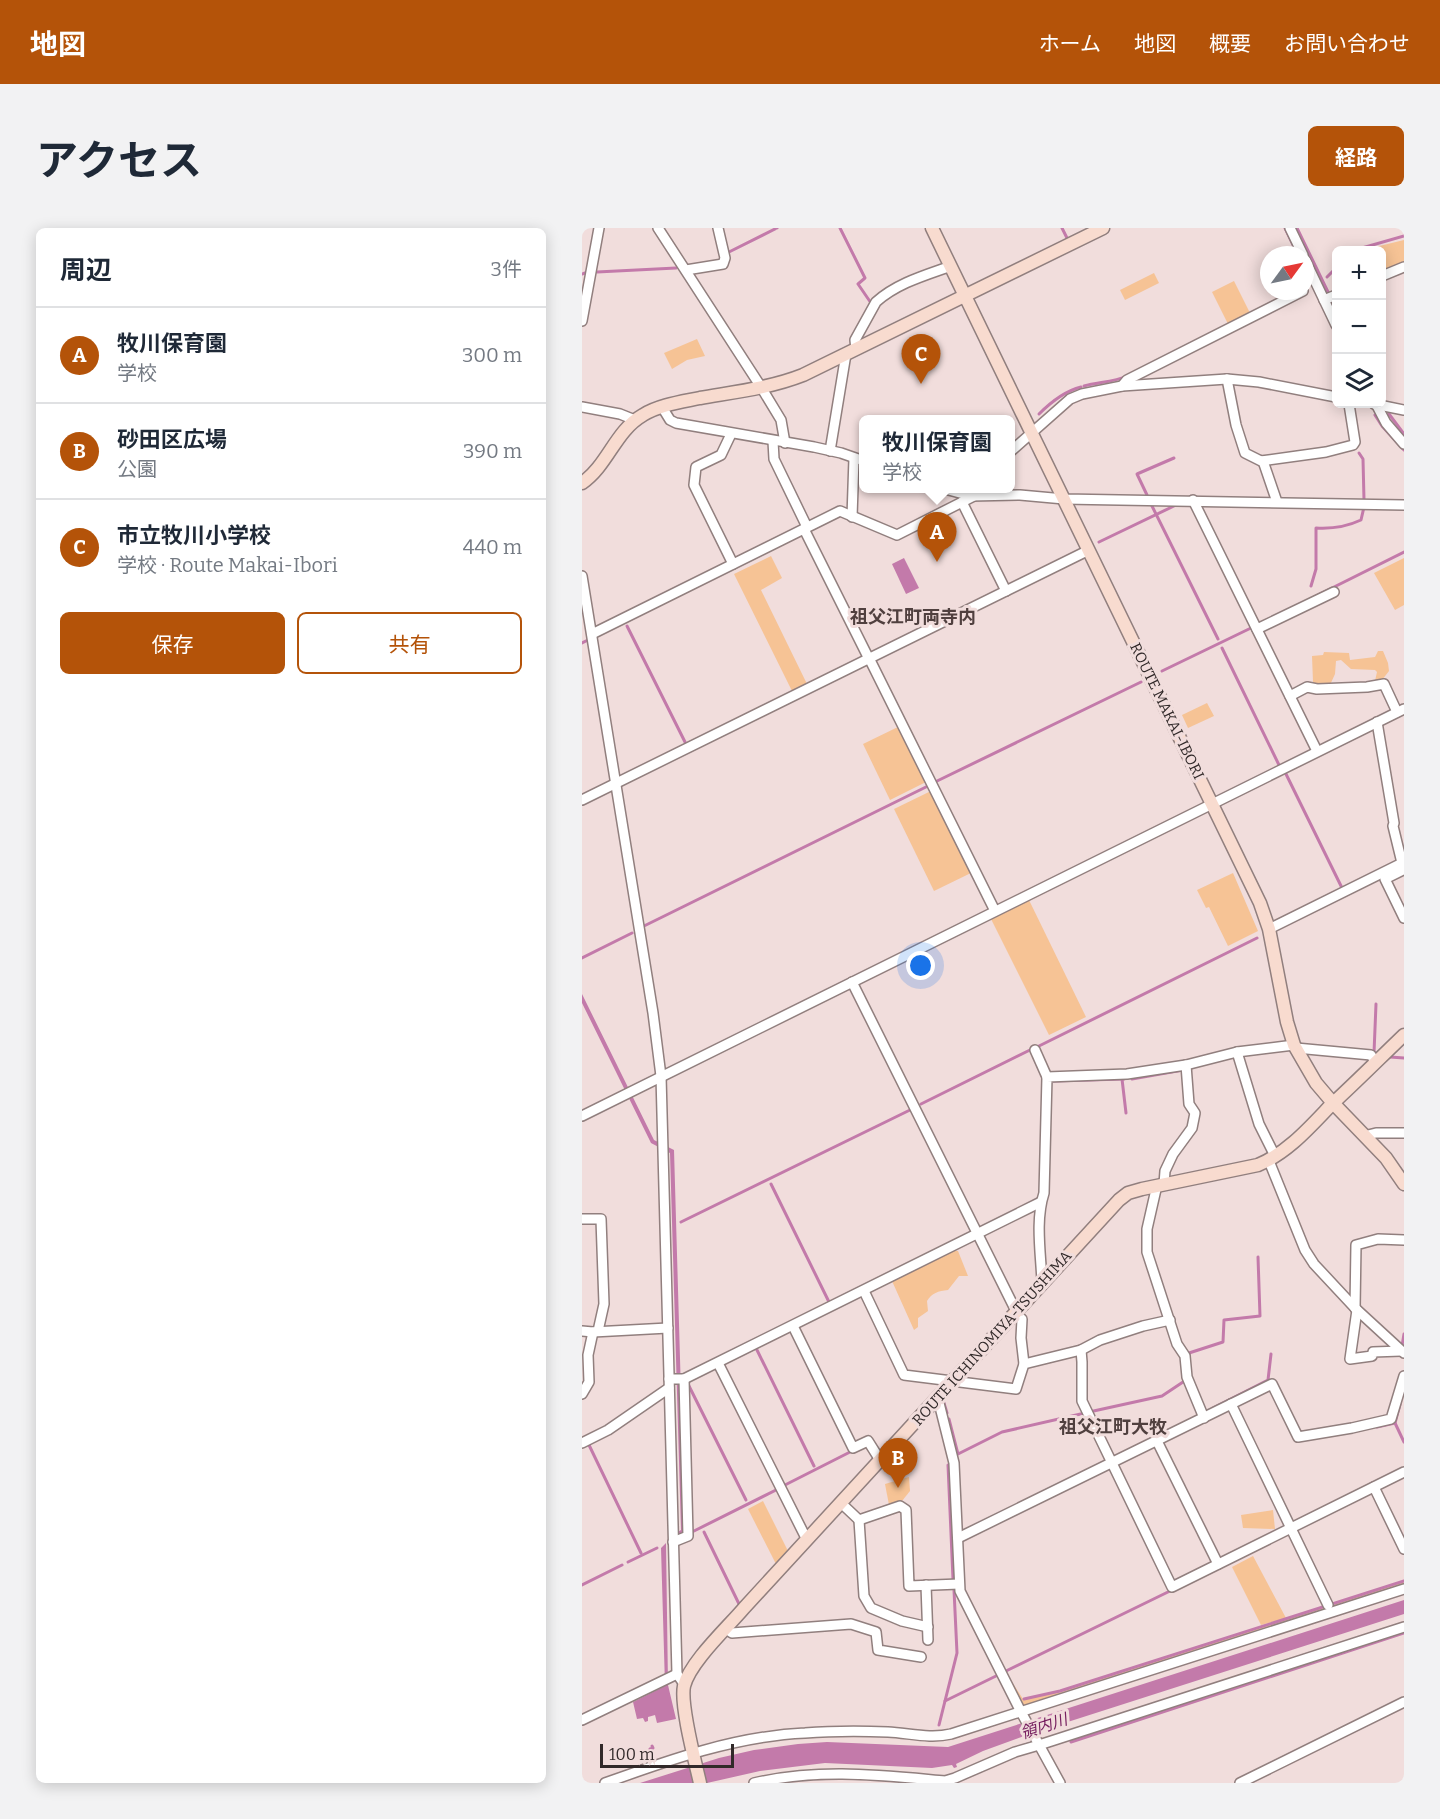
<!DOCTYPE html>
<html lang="ja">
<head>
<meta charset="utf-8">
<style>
  body { margin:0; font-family:Bitter,"Noto Sans JP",serif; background:#f2f2f3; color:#1f2937 }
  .controls { position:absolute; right:18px; top:18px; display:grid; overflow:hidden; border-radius:9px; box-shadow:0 3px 15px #0003 }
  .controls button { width:54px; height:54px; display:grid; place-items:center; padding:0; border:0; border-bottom:2px solid #e0e1e3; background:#fff; color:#1f2937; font:30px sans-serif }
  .compass { position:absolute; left:678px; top:18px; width:54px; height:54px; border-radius:50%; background:#fff; box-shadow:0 3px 15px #0003; rotate:57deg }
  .scale { position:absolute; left:18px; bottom:15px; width:134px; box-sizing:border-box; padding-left:6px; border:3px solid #312929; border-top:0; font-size:16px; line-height:21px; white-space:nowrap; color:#312929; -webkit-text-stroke:4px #f1dddc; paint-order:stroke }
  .you { position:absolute; left:339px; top:738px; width:21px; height:21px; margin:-15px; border:4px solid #fff; border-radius:50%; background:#1a73e8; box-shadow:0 0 0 9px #1a73e833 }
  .badge { display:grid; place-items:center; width:39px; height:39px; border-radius:50%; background:#b45309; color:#fff; font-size:20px; font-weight:700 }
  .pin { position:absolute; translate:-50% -50px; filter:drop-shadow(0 2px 3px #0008) }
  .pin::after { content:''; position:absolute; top:32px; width:21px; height:18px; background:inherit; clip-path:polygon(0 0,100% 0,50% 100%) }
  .popup { position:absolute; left:277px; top:187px; width:156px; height:78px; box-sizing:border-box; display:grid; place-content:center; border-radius:9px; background:#fff; filter:drop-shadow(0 2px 4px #0005); font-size:20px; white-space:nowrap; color:#747a83 }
  .popup b { font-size:22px; color:#1f2937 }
  .popup::after { content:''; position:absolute; left:50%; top:100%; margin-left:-12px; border:12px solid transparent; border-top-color:#fff }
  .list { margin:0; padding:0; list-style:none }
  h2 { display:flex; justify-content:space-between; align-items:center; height:78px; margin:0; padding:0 24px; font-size:26px }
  h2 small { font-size:20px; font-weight:400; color:#747a83 }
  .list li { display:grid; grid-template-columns:39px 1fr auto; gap:18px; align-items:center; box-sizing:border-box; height:96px; padding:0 24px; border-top:2px solid #e0e1e3 }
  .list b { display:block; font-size:22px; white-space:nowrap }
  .list p { margin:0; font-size:20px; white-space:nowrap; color:#747a83 }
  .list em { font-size:20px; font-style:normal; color:#747a83 }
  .actions { display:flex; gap:12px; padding:18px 24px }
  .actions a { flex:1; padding:14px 0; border:2px solid #b45309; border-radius:9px; text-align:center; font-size:21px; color:#b45309 }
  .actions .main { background:#b45309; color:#fff }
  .icon { flex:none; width:33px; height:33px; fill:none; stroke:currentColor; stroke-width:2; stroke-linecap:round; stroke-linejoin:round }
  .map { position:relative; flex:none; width:822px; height:1555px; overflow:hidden; border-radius:9px }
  header { display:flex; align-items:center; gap:36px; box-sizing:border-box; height:84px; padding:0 30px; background:#b45309; color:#fff }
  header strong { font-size:28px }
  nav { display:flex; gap:33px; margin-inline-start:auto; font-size:21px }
  .intro { display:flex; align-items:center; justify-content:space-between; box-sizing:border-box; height:144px; padding:0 36px }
  h1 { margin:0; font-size:42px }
  .button { padding:15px 27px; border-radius:9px; background:#b45309; color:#fff; font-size:21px; font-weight:700 }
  main { display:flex; gap:36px; padding:0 36px }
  aside { flex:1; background:#fff; border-radius:9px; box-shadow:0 3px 15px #0003 }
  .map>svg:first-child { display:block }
  .green { fill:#f6c395 }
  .water { fill:#c37aaa }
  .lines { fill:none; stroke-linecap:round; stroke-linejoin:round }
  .stream { stroke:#c37aaa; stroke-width:3 }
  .street-casing { stroke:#917f7e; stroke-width:12 }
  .secondary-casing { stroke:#917f7e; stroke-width:15 }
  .street { stroke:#fff; stroke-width:9 }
  .secondary { stroke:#f8dbcf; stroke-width:12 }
  .labels { text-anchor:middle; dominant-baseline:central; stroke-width:6; stroke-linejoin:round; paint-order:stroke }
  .street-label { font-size:15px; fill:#312929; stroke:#f1dddc }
  .water-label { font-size:16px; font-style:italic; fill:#772060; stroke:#f1dddc }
  .quarter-label { font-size:18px; font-weight:bold; fill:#50403f; stroke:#f1dddc }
</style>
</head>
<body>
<header>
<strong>地図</strong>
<nav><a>ホーム</a><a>地図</a><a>概要</a><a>お問い合わせ</a></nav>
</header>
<div class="intro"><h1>アクセス</h1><a class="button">経路</a></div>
<main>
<aside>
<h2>周辺<small>3件</small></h2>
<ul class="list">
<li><span class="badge">A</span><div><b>牧川保育園</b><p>学校</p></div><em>300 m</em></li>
<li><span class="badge">B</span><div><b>砂田区広場</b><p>公園</p></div><em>390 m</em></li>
<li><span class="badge">C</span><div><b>市立牧川小学校</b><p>学校 · Route Makai-Ibori</p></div><em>440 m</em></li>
</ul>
<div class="actions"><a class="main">保存</a><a>共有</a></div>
</aside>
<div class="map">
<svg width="822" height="1555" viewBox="0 0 822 1555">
  <rect width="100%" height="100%" fill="#f1dddc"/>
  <g class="green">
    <polygon points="822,12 822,35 800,45 800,22 781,22"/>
    <polygon points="572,45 577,55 543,72 538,62"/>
    <polygon points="652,53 668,85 646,96 630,64"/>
    <polygon points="115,111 123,128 105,132 90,141 82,125"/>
    <polygon points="189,328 200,350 179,362 225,456 210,463 152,346"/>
    <polygon points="822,330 822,377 813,382 792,345"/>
    <polygon points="796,423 801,423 806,435 807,443 800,452 793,453 795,444 793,442 769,441 759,432 754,433 753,446 748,457 733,458 731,454 730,428 741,427 742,424 767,425 768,432 793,429"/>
    <polygon points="625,475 632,488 606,500 600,487"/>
    <polygon points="318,498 346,553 308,572 281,516"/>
    <polygon points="351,562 391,644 352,663 312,581"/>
    <polygon points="651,645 676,703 646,718 627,679 624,680 615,662"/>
    <polygon points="446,670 504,789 467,807 408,689"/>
    <path d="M372,1023H376L386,1048H377L366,1062C356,1063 350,1065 345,1073L346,1083L336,1090V1099L332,1102L310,1053Z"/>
    <polygon points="327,1249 328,1263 320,1273 307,1277 303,1256"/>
    <polygon points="181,1273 207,1325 195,1338 166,1281"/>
    <polygon points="691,1282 693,1301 661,1300 659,1287"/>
    <polygon points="671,1328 704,1390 679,1397 650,1339"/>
    <polygon points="822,1354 822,1359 445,1478 440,1477 426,1454 430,1454 441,1471 479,1464"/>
  </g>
  <g class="water">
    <polygon points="322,330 337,360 324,366 310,336"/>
    <polygon points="0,766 72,912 92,922 103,1304 97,1310 96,1304 99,1302 88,925 69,915 0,775"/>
    <polygon points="84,1315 86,1457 94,1491 75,1495 73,1487 66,1489 66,1493 63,1494 61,1490 55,1491 51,1474 83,1458 79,1320"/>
    <polygon points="822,1372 822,1386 442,1508 401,1523 374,1536 375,1539 372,1540 370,1537 350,1540 243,1535 178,1543 125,1555 58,1555 137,1530 172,1522 216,1516 245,1514 366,1519"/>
  </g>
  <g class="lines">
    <g class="stream">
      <polyline points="258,0 283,50 276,56 289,75"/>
      <polyline points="480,0 485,10"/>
      <polyline points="703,0 716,27"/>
      <polyline points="715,0 746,64"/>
      <polyline points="773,22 822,8"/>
      <polyline points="145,25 195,0"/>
      <polyline points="15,44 94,40"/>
      <polyline points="0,46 3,45"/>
      <polyline points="745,49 754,40"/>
      <polyline points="751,74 754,82"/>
      <path d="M502,158C517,154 532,154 545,148"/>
      <path d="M457,186C468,175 483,163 499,159"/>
      <polyline points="807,186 822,206"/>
      <polyline points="793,187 800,198 822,222"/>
      <polyline points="777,225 781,231 782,272"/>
      <polyline points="565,267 555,246 592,230"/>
      <polyline points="569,276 636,411"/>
      <polyline points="517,314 594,277"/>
      <path d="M729,358L734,341V300C750,301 764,299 779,292L782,279"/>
      <polyline points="732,369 822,324"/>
      <polyline points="45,398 104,516"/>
      <polyline points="0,415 6,412"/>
      <polyline points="640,420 697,537"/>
      <polyline points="580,443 669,400"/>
      <polyline points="703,544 761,662"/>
      <polyline points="353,554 559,454"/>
      <polyline points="62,698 348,557"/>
      <polyline points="0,730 50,705"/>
      <polyline points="455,819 675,710"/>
      <polyline points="792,825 794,776"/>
      <polyline points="808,829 822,830"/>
      <polyline points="540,851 544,885"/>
      <polyline points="550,851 601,842"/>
      <polyline points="471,853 542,851"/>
      <polyline points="339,876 450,821"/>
      <polyline points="189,956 248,1076"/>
      <polyline points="99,994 328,882"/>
      <polyline points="820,1118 822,1106"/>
      <polyline points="174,1120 232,1238"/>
      <polyline points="607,1129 607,1125 641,1114 642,1092 678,1088 676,1029"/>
      <polyline points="106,1156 164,1272"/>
      <polyline points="631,1180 686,1152 689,1126"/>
      <polyline points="507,1184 580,1168 604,1152"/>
      <polyline points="365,1185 361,1172 366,1167"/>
      <polyline points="367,1191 376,1226 420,1204 503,1185"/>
      <polyline points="813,1195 822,1214"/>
      <polyline points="795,1199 813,1195 818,1176"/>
      <polyline points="7,1217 59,1325"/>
      <polyline points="366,1237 371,1351"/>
      <polyline points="201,1258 272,1222"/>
      <polyline points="110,1304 196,1261"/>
      <polyline points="122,1304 158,1378"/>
      <polyline points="46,1334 75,1320"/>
      <polyline points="0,1357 40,1337"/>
      <polyline points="424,1443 588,1363"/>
      <polyline points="442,1471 478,1463 822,1353"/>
      <polyline points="363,1473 414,1448"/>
      <polyline points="357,1497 375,1425 372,1362"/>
      <polyline points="489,1514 822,1405"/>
      <polyline points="68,1521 71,1520 70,1518"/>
    </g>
    <defs>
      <g id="street">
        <polyline points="76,0 179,159 199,192 203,215"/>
        <polyline points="708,0 721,27"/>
        <polyline points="723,32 754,97"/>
        <polyline points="104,42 141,36 143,30 136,0"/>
        <polyline points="800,48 822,39"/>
        <polyline points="742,72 754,67"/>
        <polyline points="0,93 17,0"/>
        <path d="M274,121L273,112L294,74C315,55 344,47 369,38"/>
        <polyline points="645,151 654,197 663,225 679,233 744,224 771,217 773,214 767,176"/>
        <polyline points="540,158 545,152 721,63"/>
        <polyline points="792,176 822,182"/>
        <polyline points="794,176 804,195 822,216"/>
        <polyline points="0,179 38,186 53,192"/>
        <polyline points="80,179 88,192 94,195 232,219 259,225 282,233"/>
        <polyline points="149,206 139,227 114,239 112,257 151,336"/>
        <polyline points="191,213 192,231 225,299"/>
        <polyline points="248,223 264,126"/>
        <polyline points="428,224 488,171 500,166 540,158 645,151 677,154 754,169"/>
        <polyline points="681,233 695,274"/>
        <polyline points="359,260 389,268 438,267 482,271 822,277"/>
        <polyline points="611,272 735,523"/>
        <polyline points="380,274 424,363"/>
        <polyline points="270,289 272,230"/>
        <polyline points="222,301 287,431"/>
        <polyline points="0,348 71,785 79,848 95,1446 102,1456"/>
        <polyline points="675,401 752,364"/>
        <polyline points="10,406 258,283 315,307 392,268"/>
        <polyline points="287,430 413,683"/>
        <polyline points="708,468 725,459 735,461 785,459 802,456 815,484"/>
        <polyline points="0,572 507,322"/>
        <polyline points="820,635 821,642 803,651 822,690"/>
        <polyline points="687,701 820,635 811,598 812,595 795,494"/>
        <polyline points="270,754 434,1083"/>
        <polyline points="714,820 789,827 793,834"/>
        <polyline points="453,822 465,849"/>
        <polyline points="655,824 677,896 693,928"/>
        <polyline points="0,888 822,481"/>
        <polyline points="782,908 794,905 822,905"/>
        <polyline points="687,933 723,1022 732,1036 773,1080 822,1125"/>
        <polyline points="582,956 583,943 591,926 610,900 613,885 607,876 604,837"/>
        <polyline points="575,957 565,1001 565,1024 595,1116 603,1128 605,1149 622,1190"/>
        <polyline points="0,991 19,991 22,1076 16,1103"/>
        <path d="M460,1055C459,1026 453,993 462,965L465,849L545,846L604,837L655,824L712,817"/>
        <polyline points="282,1063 322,1147 434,1161 442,1136 499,1122 518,1112 561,1098 588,1092"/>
        <polyline points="773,1080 774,1017 796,1011 822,1012"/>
        <polyline points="775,1082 768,1131 790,1128 791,1124 819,1123"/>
        <polyline points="432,1085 440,1091 439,1110 442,1136"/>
        <polyline points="211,1098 271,1220 286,1213 298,1232"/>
        <polyline points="0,1103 11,1104 86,1100"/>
        <polyline points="499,1122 500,1134 500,1173 590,1359 822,1244"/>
        <polyline points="136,1135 225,1312"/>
        <polyline points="87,1151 102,1151 459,974"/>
        <polyline points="0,1166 7,1154 6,1127 11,1104"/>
        <polyline points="353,1173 357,1175 372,1235 378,1363 439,1484 478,1555"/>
        <polyline points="649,1176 746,1377"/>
        <polyline points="575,1213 636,1336"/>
        <polyline points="0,1215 26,1202 87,1160"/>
        <polyline points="792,1259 822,1321"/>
        <polyline points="259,1275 277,1292 318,1278 324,1282 327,1358 377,1356"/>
        <polyline points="277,1292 282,1368 289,1380 320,1393 346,1399"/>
        <polyline points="376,1310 690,1156 716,1209 770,1200 809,1191 822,1148"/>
        <polyline points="91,1314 106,1308 102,1151"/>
        <polyline points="344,1357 346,1412"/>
        <polyline points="144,1401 150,1405 269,1396 294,1404 296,1422 339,1429"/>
        <polyline points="0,1492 95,1446"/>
        <path d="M23,1555C87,1532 154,1508 223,1505C250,1503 278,1503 306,1504C327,1505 348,1511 369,1506L822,1361"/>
        <path d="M172,1555C238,1540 296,1547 363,1553L373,1550L433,1524L457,1517L822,1399"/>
        <polyline points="658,1555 822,1474"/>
      </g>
      <g id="secondary">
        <polyline points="350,0 678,675 687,701 705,794 712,817 734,855 751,875 804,930 822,956"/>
        <path d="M0,255C26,237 33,203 61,187C77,177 99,174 118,170C152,164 188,160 221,147L521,0"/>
        <path d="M118,1555C113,1533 98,1477 102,1458C108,1434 146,1399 162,1380L537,972L546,965L560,961L676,937C705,925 727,900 748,878C773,855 797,831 822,807"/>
      </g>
    </defs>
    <use href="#street" class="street-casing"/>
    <use href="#secondary" class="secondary-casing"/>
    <use href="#street" class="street"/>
    <use href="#secondary" class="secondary"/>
  </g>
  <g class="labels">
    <g class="street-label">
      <text transform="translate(585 483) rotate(64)">ROUTE MAKAI-IBORI</text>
      <text transform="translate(410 1110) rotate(-48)">ROUTE ICHINOMIYA-TSUSHIMA</text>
    </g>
    <g class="water-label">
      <text transform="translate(462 1498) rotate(-18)">領内川</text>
    </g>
    <g class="quarter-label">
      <text x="331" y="389">祖父江町両寺内</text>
      <text x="531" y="1199">祖父江町大牧</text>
    </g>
  </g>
</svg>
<div class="controls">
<button>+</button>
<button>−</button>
<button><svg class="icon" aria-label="layers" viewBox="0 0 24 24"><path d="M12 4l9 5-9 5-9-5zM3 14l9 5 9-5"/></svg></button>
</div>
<svg class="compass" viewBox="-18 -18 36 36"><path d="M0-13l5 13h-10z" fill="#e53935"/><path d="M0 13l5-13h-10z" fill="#747a83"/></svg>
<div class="scale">100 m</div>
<div class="you"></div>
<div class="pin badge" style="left:355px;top:334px">A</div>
<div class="popup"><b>牧川保育園</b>学校</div>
<div class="pin badge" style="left:316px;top:1260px">B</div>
<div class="pin badge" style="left:339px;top:156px">C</div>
</div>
</main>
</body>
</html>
